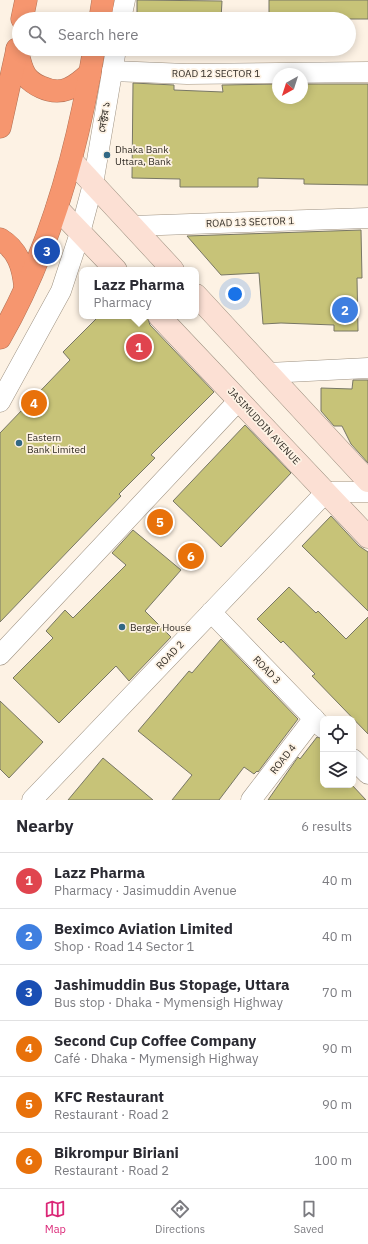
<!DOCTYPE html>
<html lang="en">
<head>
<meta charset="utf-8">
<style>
  body { margin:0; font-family:"IBM Plex Sans","Noto Sans Bengali",sans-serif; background:#f7f7f7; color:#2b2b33 }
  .controls { position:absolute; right:12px; bottom:12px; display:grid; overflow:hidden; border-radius:8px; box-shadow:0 2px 10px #0003 }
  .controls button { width:36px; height:36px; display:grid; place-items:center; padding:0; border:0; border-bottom:1px solid #e1e1e2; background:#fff; color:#2b2b33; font:20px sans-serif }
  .compass { position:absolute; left:272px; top:68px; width:36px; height:36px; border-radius:50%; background:#fff; box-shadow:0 2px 10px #0003; rotate:219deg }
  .you { position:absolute; left:235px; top:294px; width:14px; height:14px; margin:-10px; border:3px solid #fff; border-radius:50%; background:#1a73e8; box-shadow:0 0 0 6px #1a73e833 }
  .badge { display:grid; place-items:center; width:26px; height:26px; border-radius:50%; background:#db2777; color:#fff; font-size:13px; font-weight:700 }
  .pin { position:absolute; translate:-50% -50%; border:2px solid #fff; box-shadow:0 1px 4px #0006 }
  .popup { position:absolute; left:79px; top:267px; width:120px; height:52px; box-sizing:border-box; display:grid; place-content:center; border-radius:8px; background:#fff; filter:drop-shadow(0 1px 3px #0005); font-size:13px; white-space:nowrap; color:#7c7c81 }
  .popup b { font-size:15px; color:#2b2b33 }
  .popup::after { content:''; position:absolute; left:50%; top:100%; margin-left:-8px; border:8px solid transparent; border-top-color:#fff }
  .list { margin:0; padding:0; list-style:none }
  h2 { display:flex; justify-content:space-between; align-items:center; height:52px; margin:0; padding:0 16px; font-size:17px }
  h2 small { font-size:13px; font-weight:400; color:#7c7c81 }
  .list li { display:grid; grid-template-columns:26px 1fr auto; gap:12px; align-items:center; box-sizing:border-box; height:56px; padding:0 16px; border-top:1px solid #e1e1e2 }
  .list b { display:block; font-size:15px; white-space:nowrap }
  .list p { margin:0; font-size:13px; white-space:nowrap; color:#7c7c81 }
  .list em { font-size:13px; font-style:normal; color:#7c7c81 }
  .icon { flex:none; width:22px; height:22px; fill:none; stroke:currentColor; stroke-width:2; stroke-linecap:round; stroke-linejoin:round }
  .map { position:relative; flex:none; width:368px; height:800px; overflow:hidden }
  .search { position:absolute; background:#fff; box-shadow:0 2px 10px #0003; left:12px; right:12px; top:12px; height:44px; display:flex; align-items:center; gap:10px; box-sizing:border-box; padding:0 14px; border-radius:22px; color:#7c7c81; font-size:15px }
  .sheet { height:388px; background:#fff }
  nav { display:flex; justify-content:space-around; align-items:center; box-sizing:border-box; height:56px; border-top:1px solid #e1e1e2; background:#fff; font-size:11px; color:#7c7c81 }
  nav a { display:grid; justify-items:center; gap:2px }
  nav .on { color:#db2777 }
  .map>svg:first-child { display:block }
  .building { fill:#c7c378; stroke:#787765 }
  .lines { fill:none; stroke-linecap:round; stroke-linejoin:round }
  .street-casing { stroke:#9d9181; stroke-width:21 }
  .secondary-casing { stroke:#9d9181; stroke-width:23 }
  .highway-casing { stroke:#b17155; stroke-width:23 }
  .street { stroke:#fff; stroke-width:20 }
  .secondary { stroke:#fce0d4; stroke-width:22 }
  .highway { stroke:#f6966f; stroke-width:22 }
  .poi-dot { fill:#326884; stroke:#fdf2e4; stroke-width:1.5 }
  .labels { text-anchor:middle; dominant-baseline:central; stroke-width:3.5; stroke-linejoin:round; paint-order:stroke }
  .street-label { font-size:10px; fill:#322d26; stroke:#fdf2e4 }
  .poi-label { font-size:10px; fill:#322d26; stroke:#fdf2e4; text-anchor:start }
</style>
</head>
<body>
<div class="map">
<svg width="368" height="800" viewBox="0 0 368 800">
  <rect width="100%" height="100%" fill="#fdf2e4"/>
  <g class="building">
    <polygon points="137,0 222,1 221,19 137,19"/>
    <rect x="269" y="0" width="99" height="19"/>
    <polygon points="133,83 174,85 174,90 223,92 222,85 278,84 278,98 302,98 302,84 368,84 368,185 304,184 304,179 258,178 258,187 180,187 180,179 132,178"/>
    <polygon points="361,230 362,278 357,278 358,331 334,331 334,325 281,323 263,324 259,273 221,275 187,236"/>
    <polygon points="99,316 147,316 150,325 214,392 151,455 155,458 119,494 121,496 0,622 0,433 70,360 63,352"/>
    <polygon points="353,380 368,380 368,463 351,444 342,426 334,426 321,411 321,388 352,389"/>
    <polygon points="245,425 291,473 221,547 173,501"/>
    <polygon points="331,516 359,546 368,552 368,611 302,546"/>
    <polygon points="133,530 181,570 145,611 171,637 129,681 116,666 59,723 13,678 53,638 46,631 65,610 73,618 126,565 112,553"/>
    <polygon points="289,587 316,613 318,611 346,639 368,617 368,734 312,676 315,674 283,641 281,643 257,619"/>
    <polygon points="221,639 298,719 258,772 257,771 254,774 244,767 219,800 172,800 192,775 138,731 189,671 192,673"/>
    <polygon points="0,701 43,742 9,778 0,769"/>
    <polygon points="317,737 323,739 323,785 352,785 366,800 268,800 298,757 300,759"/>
    <polygon points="103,758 153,800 68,800"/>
  </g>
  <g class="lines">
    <defs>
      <g id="street">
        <polyline points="121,19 125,0"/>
        <polyline points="112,71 187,74 368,72"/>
        <polyline points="132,226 368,218"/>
        <polyline points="268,373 368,368"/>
        <polyline points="0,402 61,291 80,233 93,184 116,49"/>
        <polyline points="211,612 323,728"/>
        <polyline points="0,655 239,400"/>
        <polyline points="353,759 368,774"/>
        <polyline points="32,800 326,492 368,492"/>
        <polyline points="251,800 314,718"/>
      </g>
      <g id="secondary">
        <polyline points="72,161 173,270"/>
        <polyline points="57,208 116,270"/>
        <polyline points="196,295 368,481"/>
        <polyline points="159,316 368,537"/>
      </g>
      <g id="highway">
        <polyline points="22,19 26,0"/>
        <polyline points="100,19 103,0"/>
        <path d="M17,49C19,58 21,69 26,76C29,80 36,85 41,87C62,97 75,87 90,73"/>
        <polyline points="0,127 17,50"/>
        <path d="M0,239C18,250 23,266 25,287"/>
        <path d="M0,338C51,249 78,149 94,49"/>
      </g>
    </defs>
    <use href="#street" class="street-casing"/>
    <use href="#secondary" class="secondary-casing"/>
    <use href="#highway" class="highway-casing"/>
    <use href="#street" class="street"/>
    <use href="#secondary" class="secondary"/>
    <use href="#highway" class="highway"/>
  </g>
  <g class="poi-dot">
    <circle cx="107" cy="155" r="4"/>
    <circle cx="19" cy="443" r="4"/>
    <circle cx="122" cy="627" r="4"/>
  </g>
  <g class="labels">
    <g class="street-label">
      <text x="216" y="73">ROAD 12 SECTOR 1</text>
      <text transform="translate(104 117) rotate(-81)">সেক্টর ১</text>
      <text transform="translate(250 222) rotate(-2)">ROAD 13 SECTOR 1</text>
      <text transform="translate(264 426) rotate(47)">JASIMUDDIN AVENUE</text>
      <text transform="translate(170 655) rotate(-46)">ROAD 2</text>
      <text transform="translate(267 670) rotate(46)">ROAD 3</text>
      <text transform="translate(283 759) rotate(-52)">ROAD 4</text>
    </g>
    <g class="poi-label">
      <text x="115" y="149">Dhaka Bank<tspan x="115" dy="12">Uttara, Bank</tspan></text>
      <text x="27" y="437">Eastern<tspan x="27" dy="12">Bank Limited</tspan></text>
      <text x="130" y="627">Berger House</text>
    </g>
  </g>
</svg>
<div class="controls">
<button><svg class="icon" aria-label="locate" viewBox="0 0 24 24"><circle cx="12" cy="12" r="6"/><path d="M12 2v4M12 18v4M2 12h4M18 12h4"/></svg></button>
<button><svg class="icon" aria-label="layers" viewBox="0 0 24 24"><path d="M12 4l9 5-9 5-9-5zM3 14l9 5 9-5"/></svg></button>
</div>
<svg class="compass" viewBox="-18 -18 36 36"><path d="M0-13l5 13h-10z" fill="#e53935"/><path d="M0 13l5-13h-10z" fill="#7c7c81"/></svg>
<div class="you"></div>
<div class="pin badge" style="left:139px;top:347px;background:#e0444e">1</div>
<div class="popup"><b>Lazz Pharma</b>Pharmacy</div>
<div class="pin badge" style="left:345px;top:310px;background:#3f7fe0">2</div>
<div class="pin badge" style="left:47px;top:251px;background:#1a4fb4">3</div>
<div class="pin badge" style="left:34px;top:403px;background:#e8710a">4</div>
<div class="pin badge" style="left:160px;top:522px;background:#e8710a">5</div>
<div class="pin badge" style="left:191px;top:556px;background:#e8710a">6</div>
<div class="search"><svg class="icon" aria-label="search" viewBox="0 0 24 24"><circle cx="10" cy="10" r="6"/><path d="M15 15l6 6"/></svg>Search here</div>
</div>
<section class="sheet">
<h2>Nearby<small>6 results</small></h2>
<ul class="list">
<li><span class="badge" style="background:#e0444e">1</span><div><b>Lazz Pharma</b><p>Pharmacy · Jasimuddin Avenue</p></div><em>40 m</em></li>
<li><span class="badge" style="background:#3f7fe0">2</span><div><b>Beximco Aviation Limited</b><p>Shop · Road 14 Sector 1</p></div><em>40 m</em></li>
<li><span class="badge" style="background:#1a4fb4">3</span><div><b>Jashimuddin Bus Stopage, Uttara</b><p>Bus stop · Dhaka - Mymensigh Highway</p></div><em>70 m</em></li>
<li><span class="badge" style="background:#e8710a">4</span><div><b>Second Cup Coffee Company</b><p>Café · Dhaka - Mymensigh Highway</p></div><em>90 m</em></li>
<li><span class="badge" style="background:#e8710a">5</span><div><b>KFC Restaurant</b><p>Restaurant · Road 2</p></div><em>90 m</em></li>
<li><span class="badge" style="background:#e8710a">6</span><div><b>Bikrompur Biriani</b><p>Restaurant · Road 2</p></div><em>100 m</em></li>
</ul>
</section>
<nav>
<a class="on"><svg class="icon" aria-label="map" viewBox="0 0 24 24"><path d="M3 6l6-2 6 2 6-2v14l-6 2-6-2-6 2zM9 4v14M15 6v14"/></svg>Map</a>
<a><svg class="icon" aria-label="directions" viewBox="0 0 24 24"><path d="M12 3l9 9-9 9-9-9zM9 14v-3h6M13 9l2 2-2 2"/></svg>Directions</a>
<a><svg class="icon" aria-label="saved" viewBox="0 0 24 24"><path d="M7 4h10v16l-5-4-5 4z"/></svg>Saved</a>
</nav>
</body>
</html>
